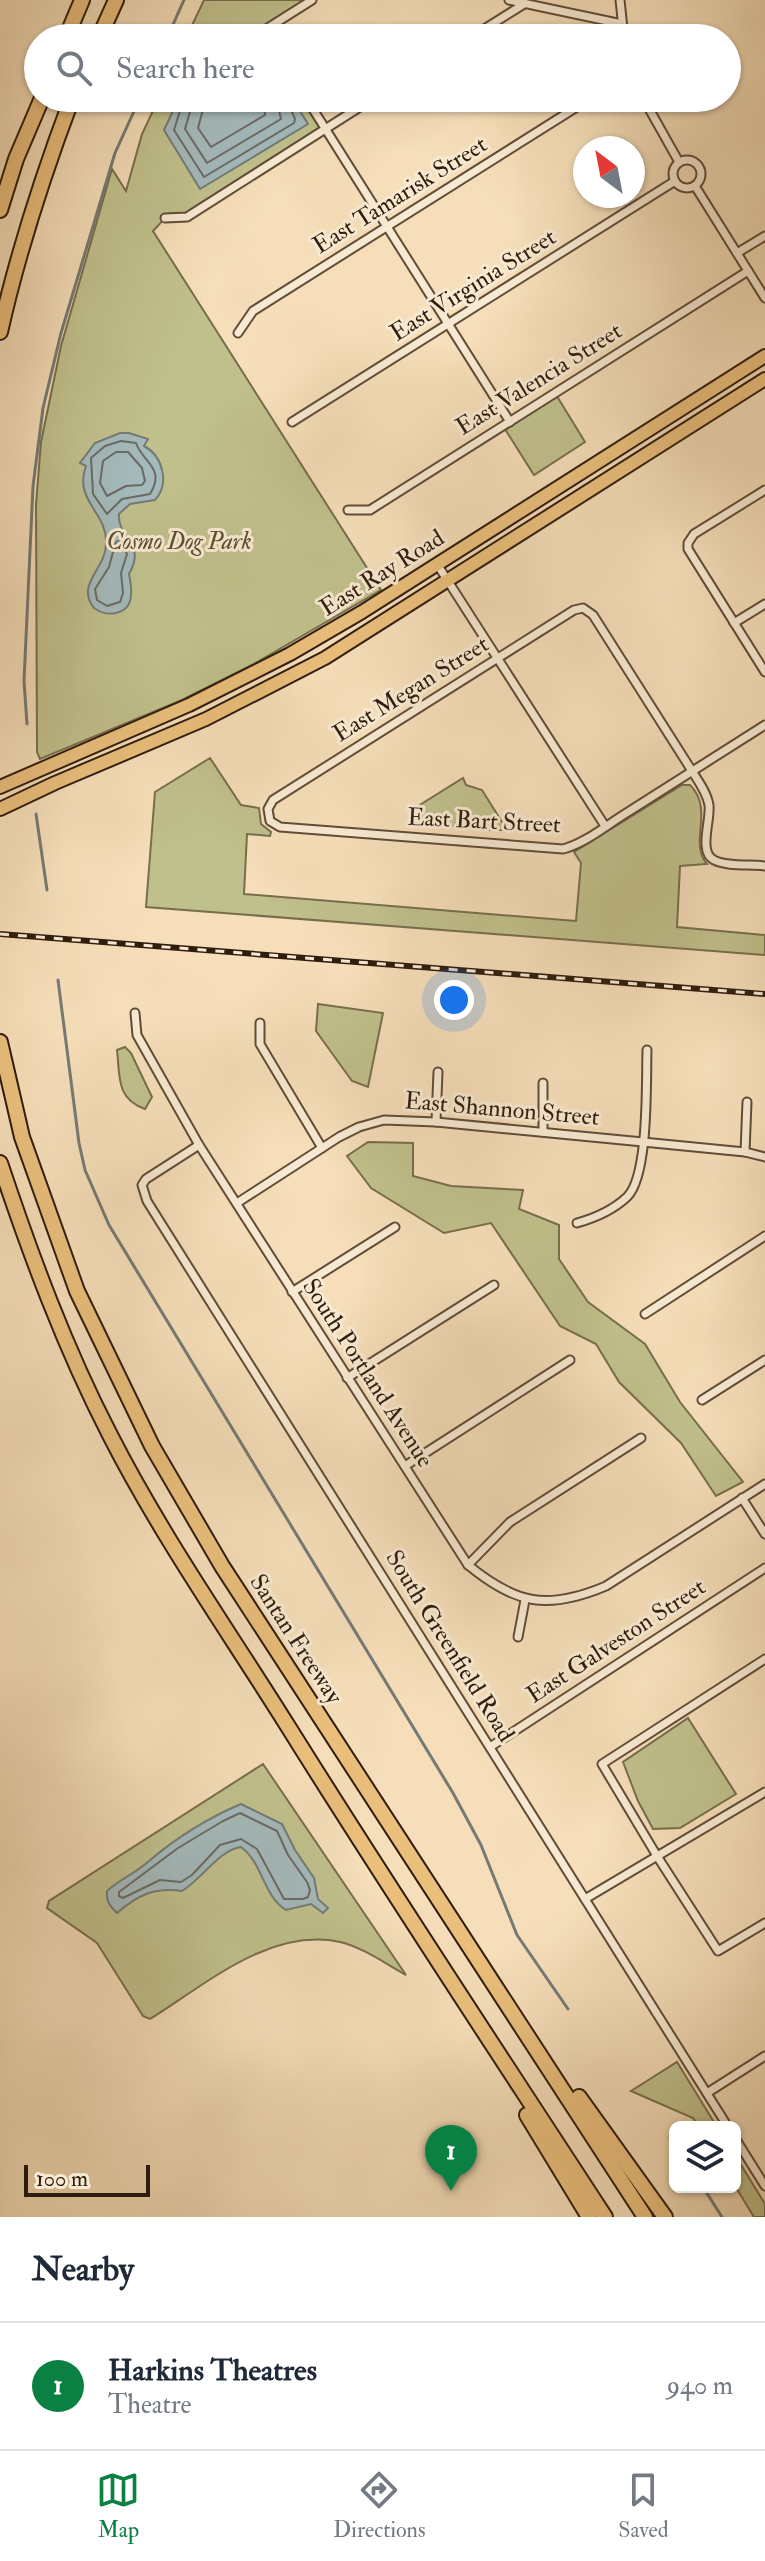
<!DOCTYPE html>
<html lang="en">
<head>
<meta charset="utf-8">
<style>
  body { margin:0; font-family:"IM FELL Double Pica",serif; background:#f6f6f7; color:#1f2937 }
  .controls { position:absolute; right:24px; bottom:24px; display:grid; overflow:hidden; border-radius:12px; box-shadow:0 2px 6px #0004 }
  .controls button { width:72px; height:72px; display:grid; place-items:center; padding:0; border:0; border-bottom:2px solid #e0e1e3; background:#fff; color:#1f2937; font:40px sans-serif }
  .compass { position:absolute; left:573px; top:136px; width:72px; height:72px; border-radius:50%; background:#fff; box-shadow:0 2px 6px #0004; rotate:328deg }
  .scale { position:absolute; left:24px; bottom:20px; width:126px; box-sizing:border-box; padding-left:8px; border:4px solid #301c0d; border-top:0; font-size:22px; line-height:28px; white-space:nowrap; color:#301c0d; -webkit-text-stroke:6px #f8ead2; paint-order:stroke }
  .you { position:absolute; left:454px; top:1000px; width:28px; height:28px; margin:-20px; border:6px solid #fff; border-radius:50%; background:#1a73e8; box-shadow:0 0 0 12px #1a73e833 }
  .badge { display:grid; place-items:center; width:52px; height:52px; border-radius:50%; background:#0b8043; color:#fff; font-size:26px; font-weight:700 }
  .pin { position:absolute; translate:-50% -66px; filter:drop-shadow(0 2px 4px #0008) }
  .pin::after { content:''; position:absolute; top:42px; width:28px; height:24px; background:inherit; clip-path:polygon(0 0,100% 0,50% 100%) }
  .list { margin:0; padding:0; list-style:none }
  h2 { display:flex; justify-content:space-between; align-items:center; height:104px; margin:0; padding:0 32px; font-size:34px }
  h2 small { font-size:26px; font-weight:400; color:#747a83 }
  .list li { display:grid; grid-template-columns:52px 1fr auto; gap:24px; align-items:center; box-sizing:border-box; height:128px; padding:0 32px; border-top:2px solid #e0e1e3 }
  .list b { display:block; font-size:30px; white-space:nowrap }
  .list p { margin:0; font-size:26px; white-space:nowrap; color:#747a83 }
  .list em { font-size:26px; font-style:normal; color:#747a83 }
  .icon { flex:none; width:44px; height:44px; fill:none; stroke:currentColor; stroke-width:2; stroke-linecap:round; stroke-linejoin:round }
  .map { position:relative; flex:none; width:765px; height:2217px; overflow:hidden }
  .search { position:absolute; background:#fff; box-shadow:0 2px 6px #0004; left:24px; right:24px; top:24px; height:88px; display:flex; align-items:center; gap:20px; box-sizing:border-box; padding:0 28px; border-radius:44px; color:#747a83; font-size:30px }
  .sheet { height:232px; background:#fff }
  nav { display:flex; justify-content:space-around; align-items:center; box-sizing:border-box; height:112px; border-top:2px solid #e0e1e3; background:#fff; font-size:22px; color:#747a83 }
  nav a { display:grid; justify-items:center; gap:4px }
  nav .on { color:#0b8043 }
  .map>svg:first-child { display:block }
  .green { fill:#c0c08c; stroke:#786e4c; stroke-width:2 }
  .water { fill:#a3b9bb; stroke:#757a75; stroke-width:2 }
  .lines { fill:none; stroke-linecap:round; stroke-linejoin:round }
  .shore { stroke:#6a6a64; stroke-width:2 }
  .stream { stroke:#757a75; stroke-width:3 }
  .minor-casing { stroke:#614c38; stroke-width:11 }
  .primary-casing { stroke:#301c0d; stroke-width:16 }
  .motorway-casing { stroke:#301c0d; stroke-width:18 }
  .minor { stroke:#f8ead2; stroke-width:7 }
  .primary { stroke:#eabf7c; stroke-width:12 }
  .motorway { stroke:#eabf7c; stroke-width:14 }
  .rail-casing { stroke:#301c0d; stroke-width:6 }
  .rail { stroke:#f8ead2; stroke-width:3; stroke-dasharray:9; stroke-linecap:butt }
  .labels { text-anchor:middle; dominant-baseline:central; stroke-width:6; stroke-linejoin:round; paint-order:stroke }
  .street-label { font-size:24px; fill:#301c0d; stroke:#f8ead2 }
  .park-label { font-size:24px; font-style:italic; fill:#5b4d33; stroke:#f8ead2 }
</style>
</head>
<body>
<div class="map">
<svg width="765" height="2217" viewBox="0 0 765 2217">
  <rect width="100%" height="100%" fill="#f5deb9"/>
  <filter id="stains"><feTurbulence type="fractalNoise" baseFrequency=".0025" numOctaves="4"/><feColorMatrix values="0 0 0 0 .2 0 0 0 0 .09 0 0 0 0 .02 0 0 0 .5 -.17"/></filter>
  <radialGradient id="worn" r=".72"><stop offset=".6" stop-color="#630" stop-opacity="0"/><stop offset="1" stop-color="#630" stop-opacity=".3"/></radialGradient>
  <g class="green">
    <polygon points="204,0 312,0 264,31 268,38 186,38"/>
    <polygon points="159,98 306,98 325,129 187,217 165,218 153,231 381,590 252,665 182,700 40,759 37,752 36,505 41,442 61,346 112,169 126,191 142,134"/>
    <polygon points="555,393 585,442 534,475 503,426"/>
    <path d="M210,758L241,805L259,808L261,824L271,832L270,836L247,834L244,894L576,921L581,863L574,852L682,785H690C715,810 688,842 707,864L680,866L677,927L765,935V955L146,907L155,792Z"/>
    <path d="M463,778L466,785L482,790L507,830H487L476,823C448,825 435,835 415,808Z"/>
    <polygon points="318,1004 383,1013 368,1087 352,1081 316,1031"/>
    <path d="M125,1047L131,1053L152,1097L145,1109C116,1099 120,1077 117,1050Z"/>
    <polygon points="368,1142 413,1143 413,1176 451,1186 523,1190 519,1209 559,1225 559,1259 588,1302 645,1344 680,1402 743,1482 716,1496 681,1443 619,1382 596,1344 560,1326 491,1223 444,1233 371,1188 347,1156"/>
    <polygon points="688,1718 736,1794 680,1828 653,1829 638,1801 623,1762"/>
    <path d="M263,1764L406,1975C386,1964 362,1947 340,1942C270,1927 205,1985 150,2019L143,2016L97,1943L47,1908L49,1901Z"/>
    <polygon points="677,2062 717,2127 699,2127 693,2118 631,2091"/>
    <polygon points="735,2155 765,2204 765,2217 754,2217 735,2186"/>
  </g>
  <g class="water">
    <polygon points="179,98 292,98 308,124 200,189 164,130"/>
    <path d="M120,433H129L148,439L144,446C163,456 170,484 155,500L130,504L119,514C117,539 147,543 129,574C130,580 132,588 131,595C130,615 107,618 94,608C75,584 106,569 106,544C108,512 73,501 86,466L80,463L95,443Z"/>
    <path d="M241,1804L282,1824L295,1850L314,1878L318,1899L328,1908L323,1913L311,1904L286,1910C263,1896 263,1863 241,1847C219,1850 202,1879 182,1891C154,1887 138,1895 117,1913C110,1906 106,1902 107,1891C120,1879 136,1873 149,1861C176,1838 208,1818 241,1804Z"/>
  </g>
  <g class="lines">
    <g class="shore">
      <polyline points="184,98 174,130 204,177 294,123 295,119 286,98"/>
      <polyline points="194,98 185,129 207,163 281,119 276,98"/>
      <polyline points="206,98 198,128 211,147 265,115 264,98"/>
      <path d="M121,441L136,443C143,463 166,468 150,494L122,499L107,514L93,494L91,458L105,446Z"/>
      <polygon points="116,452 128,452 142,468 145,481 142,485 126,486 107,496 100,483 103,461"/>
      <polygon points="118,541 122,543 127,554 121,573 123,593 120,602 107,606 97,600 95,589 109,567 115,544"/>
      <polygon points="240,1813 277,1831 288,1855 307,1882 310,1890 308,1897 303,1899 284,1899 257,1849 241,1839 220,1845 192,1875 181,1882 160,1880 123,1898 119,1896 119,1892 178,1848 223,1821"/>
    </g>
    <g class="stream">
      <polyline points="167,38 184,0"/>
      <polyline points="27,724 24,681 33,486 43,408 61,333 115,153 140,98"/>
      <polyline points="36,814 47,890"/>
      <polyline points="58,980 79,1143 85,1170 109,1225 453,1793 481,1845 517,1935 568,2009"/>
      <polyline points="670,2137 675,2144"/>
      <polyline points="703,2187 722,2217"/>
    </g>
    <defs>
      <g id="minor">
        <polyline points="509,0 622,24"/>
        <polyline points="620,0 624,38"/>
        <polyline points="268,38 263,31 312,0"/>
        <polyline points="470,38 524,4"/>
        <polyline points="306,98 510,422"/>
        <polyline points="643,98 679,162"/>
        <circle cx="687" cy="174" r="14"/>
        <polyline points="695,186 765,298"/>
        <polyline points="165,218 187,217 374,98"/>
        <polyline points="737,253 765,236"/>
        <polyline points="238,333 253,311 591,98"/>
        <polyline points="292,422 675,181"/>
        <polyline points="765,490 694,534 688,543 688,549 765,672"/>
        <polyline points="348,510 370,510 748,271"/>
        <polyline points="437,564 605,826"/>
        <polyline points="734,623 765,604"/>
        <path d="M765,725C719,754 674,783 628,812C608,824 586,843 563,849L280,827L270,821L268,809L273,800L574,610L583,608L593,615L692,771C699,782 707,793 709,805C711,820 698,852 714,860C727,867 751,864 765,866"/>
        <path d="M135,1013L137,1035L199,1145L468,1565C516,1604 547,1611 606,1586L765,1484"/>
        <polyline points="260,1023 260,1044 322,1148"/>
        <polyline points="436,1122 438,1072"/>
        <polyline points="543,1132 543,1083"/>
        <polyline points="199,1145 146,1179 142,1185 147,1201 728,2127"/>
        <polyline points="745,1152 747,1102"/>
        <polyline points="237,1203 339,1137 359,1127 384,1120 436,1122 643,1142 745,1152 765,1157"/>
        <path d="M577,1223C595,1218 613,1210 627,1197C649,1176 646,1082 647,1050"/>
        <polyline points="292,1292 395,1227"/>
        <polyline points="645,1314 765,1236"/>
        <polyline points="347,1378 494,1285"/>
        <polyline points="702,1400 765,1360"/>
        <polyline points="405,1466 570,1360"/>
        <polyline points="742,1498 765,1534"/>
        <polyline points="468,1565 510,1522 641,1438"/>
        <polyline points="518,1637 525,1600"/>
        <polyline points="765,1659 602,1764 657,1856 718,1951 765,1923"/>
        <polyline points="490,1747 765,1568"/>
        <polyline points="585,1899 765,1792"/>
        <polyline points="707,2093 765,2056"/>
        <polyline points="735,2138 765,2186"/>
      </g>
      <g id="primary">
        <polyline points="0,787 189,705 290,654 362,612 765,356"/>
        <polyline points="0,809 55,783 206,719 325,658 765,379"/>
      </g>
      <g id="motorway">
        <polyline points="66,38 82,0"/>
        <polyline points="99,38 116,0"/>
        <polyline points="0,210 16,159 42,98"/>
        <path d="M0,332C18,252 43,175 72,98"/>
        <polyline points="0,1042 22,1137 77,1291 152,1446 222,1566 645,2217"/>
        <path d="M0,1163C31,1256 65,1348 110,1435C162,1537 229,1632 289,1728C392,1893 499,2054 605,2217"/>
        <polyline points="579,2097 665,2217"/>
        <polyline points="527,2115 589,2217"/>
      </g>
    </defs>
    <use href="#minor" class="minor-casing"/>
    <use href="#primary" class="primary-casing"/>
    <use href="#motorway" class="motorway-casing"/>
    <use href="#minor" class="minor"/>
    <use href="#primary" class="primary"/>
    <use href="#motorway" class="motorway"/>
    <defs>
      <polyline id="rail" points="0,934 765,994"/>
    </defs>
    <use href="#rail" class="rail-casing"/>
    <use href="#rail" class="rail"/>
  </g>
  <g class="labels">
    <g class="street-label">
      <text transform="translate(400 195) rotate(-32)">East Tamarisk Street</text>
      <text transform="translate(473 285) rotate(-32)">East Virginia Street</text>
      <text transform="translate(539 379) rotate(-32)">East Valencia Street</text>
      <text transform="translate(382 573) rotate(-32)">East Ray Road</text>
      <text transform="translate(411 689) rotate(-32)">East Megan Street</text>
      <text transform="translate(484 821) rotate(3)">East Bart Street</text>
      <text transform="translate(502 1109) rotate(5)">East Shannon Street</text>
      <text transform="translate(368 1373) rotate(57)">South Portland Avenue</text>
      <text transform="translate(296 1639) rotate(57)">Santan Freeway</text>
      <text transform="translate(616 1641) rotate(-33)">East Galveston Street</text>
      <text transform="translate(450 1646) rotate(58)">South Greenfield Road</text>
    </g>
    <g class="park-label">
      <text x="179" y="541">Cosmo Dog Park</text>
    </g>
  </g>
  <rect width="100%" height="100%" filter="url(#stains)"/>
  <rect width="100%" height="100%" fill="url(#worn)"/>
</svg>
<div class="controls">
<button><svg class="icon" aria-label="layers" viewBox="0 0 24 24"><path d="M12 4l9 5-9 5-9-5zM3 14l9 5 9-5"/></svg></button>
</div>
<svg class="compass" viewBox="-18 -18 36 36"><path d="M0-13l5 13h-10z" fill="#e53935"/><path d="M0 13l5-13h-10z" fill="#747a83"/></svg>
<div class="scale">100 m</div>
<div class="you"></div>
<div class="pin badge" style="left:451px;top:2191px">1</div>
<div class="search"><svg class="icon" aria-label="search" viewBox="0 0 24 24"><circle cx="10" cy="10" r="6"/><path d="M15 15l6 6"/></svg>Search here</div>
</div>
<section class="sheet">
<h2>Nearby<small></small></h2>
<ul class="list">
<li><span class="badge">1</span><div><b>Harkins Theatres</b><p>Theatre</p></div><em>940 m</em></li>
</ul>
</section>
<nav>
<a class="on"><svg class="icon" aria-label="map" viewBox="0 0 24 24"><path d="M3 6l6-2 6 2 6-2v14l-6 2-6-2-6 2zM9 4v14M15 6v14"/></svg>Map</a>
<a><svg class="icon" aria-label="directions" viewBox="0 0 24 24"><path d="M12 3l9 9-9 9-9-9zM9 14v-3h6M13 9l2 2-2 2"/></svg>Directions</a>
<a><svg class="icon" aria-label="saved" viewBox="0 0 24 24"><path d="M7 4h10v16l-5-4-5 4z"/></svg>Saved</a>
</nav>
</body>
</html>
